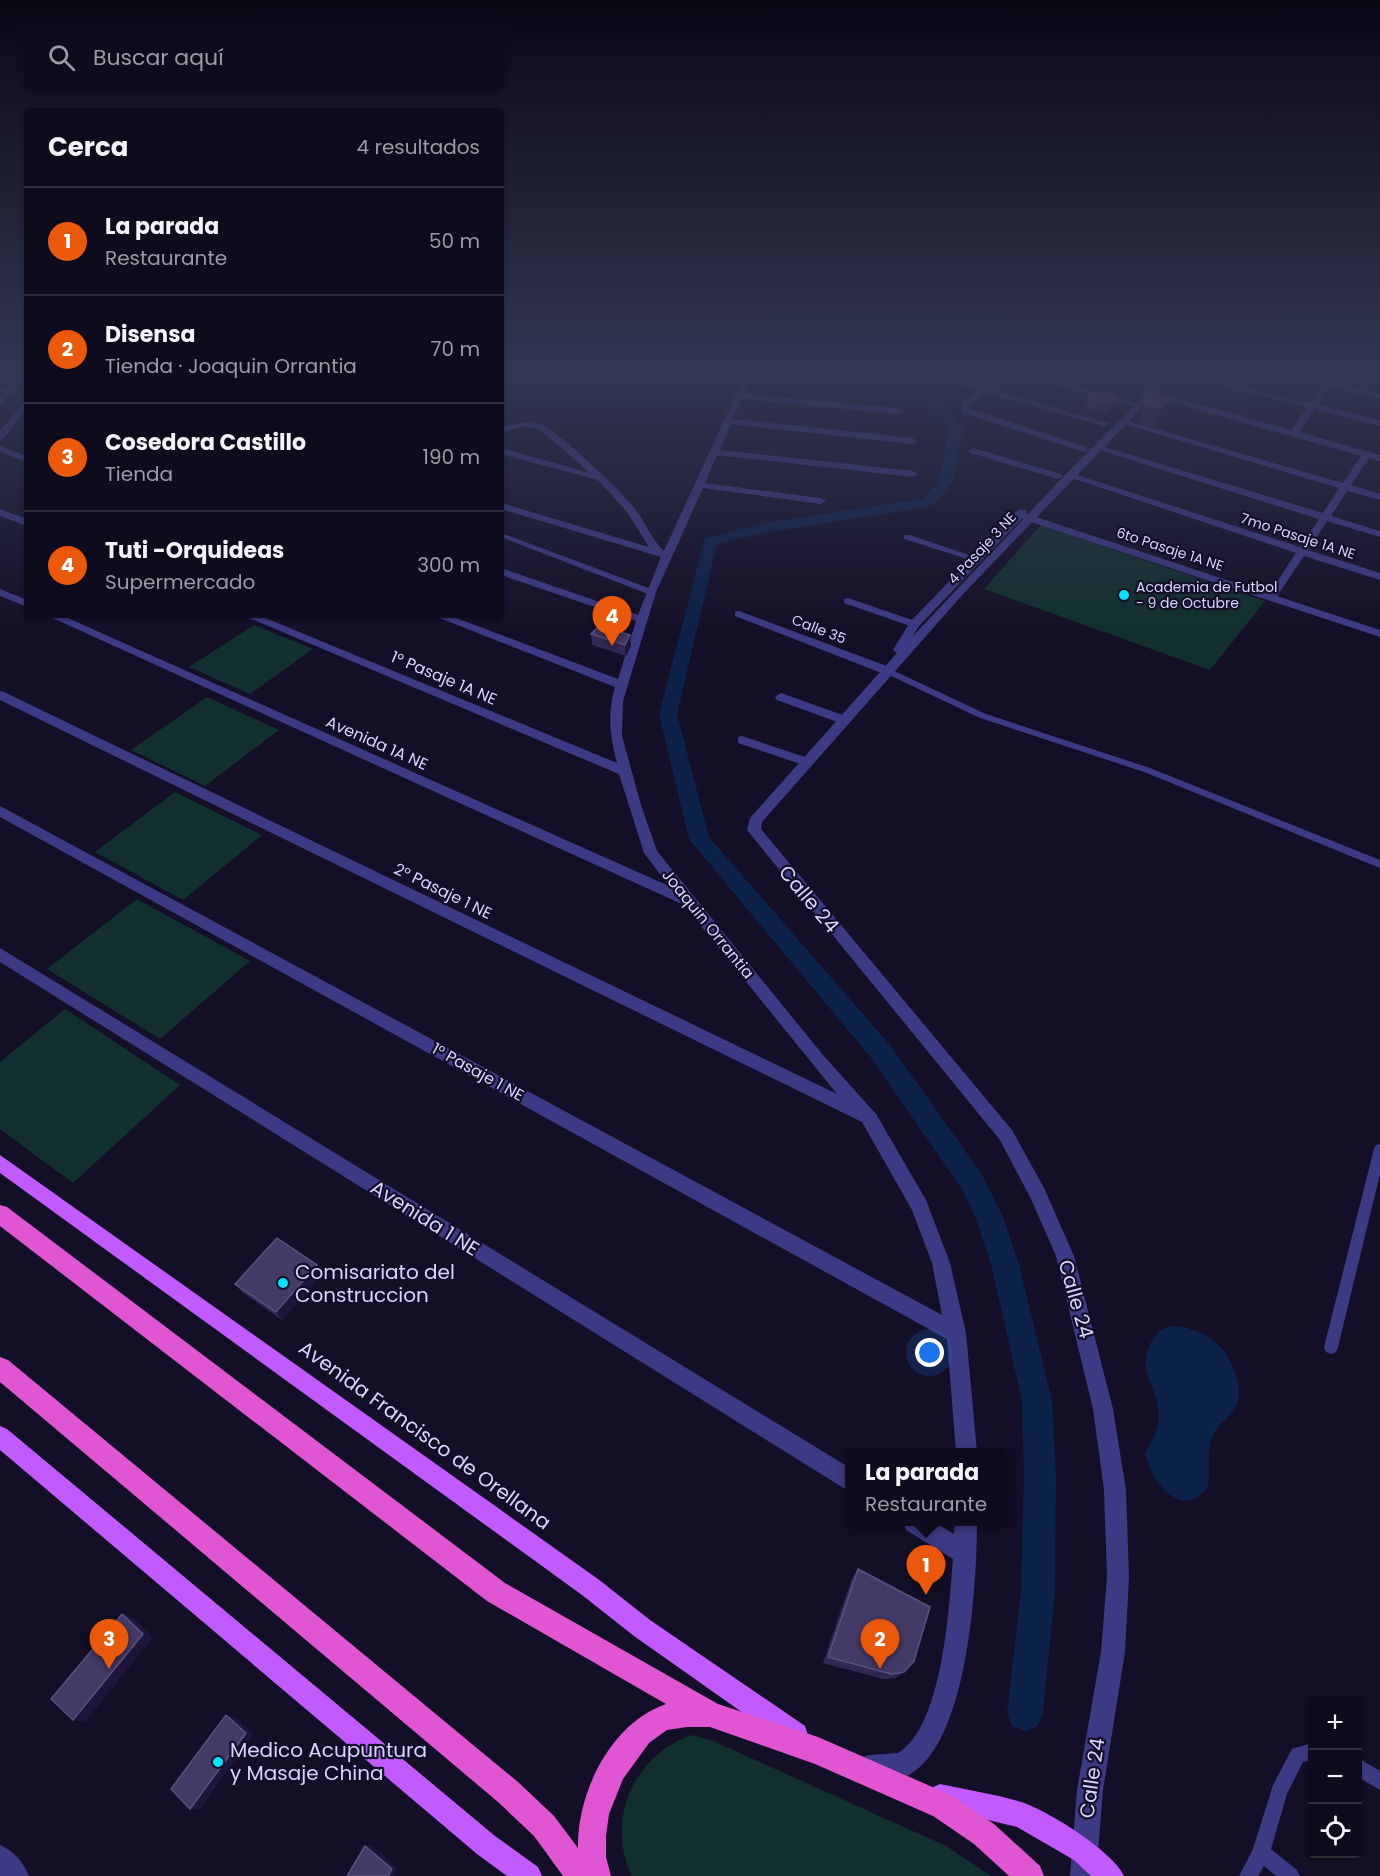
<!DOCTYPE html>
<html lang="es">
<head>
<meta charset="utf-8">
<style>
  body { margin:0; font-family:Poppins,sans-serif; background:#1c1929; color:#f1f3f6 }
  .controls { position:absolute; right:18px; bottom:18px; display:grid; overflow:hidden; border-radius:6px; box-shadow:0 2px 4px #0004 }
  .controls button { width:54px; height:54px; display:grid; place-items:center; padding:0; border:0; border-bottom:2px solid #2e2b3b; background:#0e0b1c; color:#f1f3f6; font:30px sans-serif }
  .you { position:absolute; left:930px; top:1353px; width:21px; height:21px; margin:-15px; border:4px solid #fff; border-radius:50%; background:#1a73e8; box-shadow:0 0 0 9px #1a73e833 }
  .badge { display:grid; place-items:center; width:39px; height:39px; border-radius:50%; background:#ea580c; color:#fff; font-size:20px; font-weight:700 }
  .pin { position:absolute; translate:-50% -50px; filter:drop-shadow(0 2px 3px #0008) }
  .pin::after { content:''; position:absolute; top:32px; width:21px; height:18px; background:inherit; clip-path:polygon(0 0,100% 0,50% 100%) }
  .popup { position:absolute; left:845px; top:1448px; width:162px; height:78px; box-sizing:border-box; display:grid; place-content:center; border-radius:6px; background:#0e0b1c; filter:drop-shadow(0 2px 4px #0005); font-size:20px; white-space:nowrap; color:#9b9ba3 }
  .popup b { font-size:22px; color:#f1f3f6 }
  .popup::after { content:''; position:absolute; left:50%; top:100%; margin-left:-12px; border:12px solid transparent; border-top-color:#0e0b1c }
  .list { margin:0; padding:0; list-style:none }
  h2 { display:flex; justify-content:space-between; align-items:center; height:78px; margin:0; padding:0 24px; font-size:26px }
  h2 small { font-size:20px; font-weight:400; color:#9b9ba3 }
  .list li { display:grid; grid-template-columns:39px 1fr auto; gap:18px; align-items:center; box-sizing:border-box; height:108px; padding:0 24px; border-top:2px solid #2e2b3b }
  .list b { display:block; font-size:22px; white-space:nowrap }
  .list p { margin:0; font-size:20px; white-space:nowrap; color:#9b9ba3 }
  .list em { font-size:20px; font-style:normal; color:#9b9ba3 }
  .icon { flex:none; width:33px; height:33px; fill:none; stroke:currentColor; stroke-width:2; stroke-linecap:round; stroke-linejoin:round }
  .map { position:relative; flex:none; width:1380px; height:1876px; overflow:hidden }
  .search { position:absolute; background:#0e0b1c; box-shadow:0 2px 4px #0004; left:24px; top:24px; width:480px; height:66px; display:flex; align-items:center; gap:15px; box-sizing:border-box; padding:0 21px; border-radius:6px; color:#9b9ba3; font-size:22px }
  .panel { position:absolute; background:#0e0b1c; box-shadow:0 2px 4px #0004; left:24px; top:108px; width:480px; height:510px; border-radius:6px }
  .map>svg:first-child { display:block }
  .green { fill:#12302f }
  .water { fill:#0c2248 }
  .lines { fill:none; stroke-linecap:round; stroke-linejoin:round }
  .canal { fill:#0c2248; fill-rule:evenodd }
  .service { fill:#3d3a85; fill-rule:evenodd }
  .minor { fill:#3d3a85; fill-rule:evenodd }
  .tertiary { fill:#3d3a85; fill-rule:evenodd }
  .primary { fill:#c25bff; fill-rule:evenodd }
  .trunk { fill:#e055d1; fill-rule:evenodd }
  .wall { fill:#312854 }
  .shaded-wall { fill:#1d163a }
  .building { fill:#433a66; stroke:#5a527e; stroke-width:1.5 }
  .poi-dot { fill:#00e5ff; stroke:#130f26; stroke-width:2 }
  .labels { text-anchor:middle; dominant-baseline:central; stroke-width:4.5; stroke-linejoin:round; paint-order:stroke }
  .far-street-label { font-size:14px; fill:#d9d4ff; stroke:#130f26 }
  .far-poi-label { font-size:14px; fill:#d9d4ff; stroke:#130f26; text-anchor:start }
  .street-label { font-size:16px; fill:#d9d4ff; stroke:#130f26 }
  .near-street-label { font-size:20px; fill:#d9d4ff; stroke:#130f26 }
  .near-poi-label { font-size:20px; fill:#d9d4ff; stroke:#130f26; text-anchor:start }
</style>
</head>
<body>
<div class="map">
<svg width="1380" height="1876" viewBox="0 0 1380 1876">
  <rect width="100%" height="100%" fill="#130f26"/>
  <g class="green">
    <polygon points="1041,525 1265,601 1210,670 984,589"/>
    <polygon points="254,625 313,649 250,694 189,667"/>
    <polygon points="207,697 279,730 205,786 131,750"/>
    <polygon points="175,792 262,835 183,900 95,852"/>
    <polygon points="137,899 250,961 160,1039 47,969"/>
    <polygon points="65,1009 180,1085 73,1183 0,1129 0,1062"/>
    <path d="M691,1735L711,1740L946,1846L991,1876H632C605,1821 633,1756 691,1735Z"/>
  </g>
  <path class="water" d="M1169,1326C1200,1326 1226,1343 1235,1373C1239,1383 1241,1393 1237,1404C1232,1417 1217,1424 1212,1437C1206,1454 1211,1470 1208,1487C1181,1522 1151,1481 1145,1453C1152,1440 1160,1429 1159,1413C1158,1399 1151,1386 1147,1373C1142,1356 1152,1331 1169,1326Z"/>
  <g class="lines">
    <polygon class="canal" points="883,370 900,370 918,375 963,429 953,482 933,506 763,533 717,544 677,714 709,837 890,1045 981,1173 1003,1217 1019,1264 1052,1401 1056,1477 1055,1591 1043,1713 1038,1726 1025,1731 1012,1726 1007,1713 1021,1591 1024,1477 1022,1401 991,1264 976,1219 963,1191 872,1059 689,839 659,714 705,538 763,523 923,499 939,481 949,429 910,381"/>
    <g class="service">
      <polygon points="501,533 654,590 655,592 648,594 501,537"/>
      <polygon points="904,535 910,535 981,559 974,561 904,539"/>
      <polygon points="888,668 986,714 1150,768 1380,860 1380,868 1144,772 980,718 885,673 884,671"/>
      <polygon points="1380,1144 1380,1174 1338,1347 1336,1352 1331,1354 1326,1352 1324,1347 1374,1149 1376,1145"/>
      <polygon points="1312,1743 1312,1760 1303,1762 1287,1794 1271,1849 1297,1870 1300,1876 1276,1876 1264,1866 1258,1876 1239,1876 1253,1849 1273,1785 1292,1749"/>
      <polygon points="1358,1758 1380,1771 1380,1790 1358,1777"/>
    </g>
    <g class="minor">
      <path d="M747,370H772L851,377L855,380L851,383L754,373L744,394L899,408L903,411L899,414L742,399L733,419L912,438L917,441L912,444L731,424L720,450L913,471L918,474L913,477L717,455L705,483L821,498L826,501L821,504L703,488L656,592L623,701L622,736L641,805L657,851L823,1055L876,1114L926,1200L950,1263L966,1333L977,1452H956L947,1339L0,817V806L942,1315L932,1263L912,1210L862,1122L0,700V691L4,692L837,1094L684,905L46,615H61L669,886L644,853L619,774L242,615H258L617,763C610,737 607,713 615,687L432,615H448L618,679L636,621L501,575V568L638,615L661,557L501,509V503L649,547L627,512L598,480L501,454V448L590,473C578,463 546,432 534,428C524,425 511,430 501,433V427C513,425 525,420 538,423C555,428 623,492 635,509C646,523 651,539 664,551Z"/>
      <polygon points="911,370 923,370 983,387 1004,370 1016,370 1142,405 1138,408 1011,373 991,389 1111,424 1104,426 986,393 969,407 970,409 1087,447 1087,451 1084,452 963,413 961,404 978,390"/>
      <polygon points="1097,370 1110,370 1155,382 1151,385"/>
      <polygon points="1170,370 1310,403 1323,385 1265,370 1278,370 1326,381 1334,370 1380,379 1380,385 1339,375 1333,383 1380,393 1380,399 1330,387 1318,405 1380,420 1380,426 1315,409 1299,432 1380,455 1380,461 1369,458 1351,485 1380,494 1380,500 1347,491 1331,516 1380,531 1380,537 1327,521 1308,550 1380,573 1380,580 1304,556 1277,596 1380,630 1380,637 1016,517 1016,513 1024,513 1269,594 1296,553 1066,476 1074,474 1300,547 1319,519 1093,448 1101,446 1323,513 1339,488 1118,422 1125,420 1343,483 1361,456 1139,393 1139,389 1142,388 1291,430 1307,407 1170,373"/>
      <polygon points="0,386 13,392 9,395 0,392"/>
      <polygon points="0,446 27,456 27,462 0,452"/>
      <polygon points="973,448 1061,474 1063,476 1058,479 970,453 968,451"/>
      <polygon points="0,509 27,519 27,526 0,516"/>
      <polygon points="0,589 27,600 27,607 0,596"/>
      <polygon points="848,598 918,622 920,624 918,626 910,626 844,603 844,599"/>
      <polygon points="739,611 892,668 894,671 888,675 884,674 735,616 735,612"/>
      <polygon points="781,693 848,717 850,720 844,724 840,723 777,700 775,697"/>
      <polygon points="742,736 811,759 812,762 806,766 738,743 738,737"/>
      <polygon points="0,948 850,1468 850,1492 0,962"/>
      <path d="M903,1522H934L954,1534L955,1522H977C977,1581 968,1820 860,1776L857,1767L860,1758L869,1755L898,1753C943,1726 949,1607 953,1559L906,1530Z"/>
      <path d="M0,1845C14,1851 23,1862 29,1876H0Z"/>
    </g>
    <g class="tertiary">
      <polygon points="24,370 27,370 27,376 0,406 0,398"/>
      <polygon points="1170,370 1178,370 964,593 762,822 761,829 1012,1130 1044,1188 1074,1256 1113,1409 1126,1490 1129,1577 1125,1652 1103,1790 1096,1876 1070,1876 1077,1790 1101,1652 1107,1577 1104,1490 1093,1409 1056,1256 1031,1199 1000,1140 747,830 750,818 897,653 893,650 910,622 1018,510 1026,510 1026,514 919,626 912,637 1063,477"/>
      <polygon points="27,399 27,408 3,439 0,440 0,431"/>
    </g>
    <g class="primary">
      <polygon points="0,1155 598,1579 650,1620 805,1726 808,1735 805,1744 796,1747 787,1744 634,1636 582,1595 0,1173"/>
      <polygon points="0,1426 7,1429 495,1836 538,1867 542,1876 507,1876 477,1854 0,1450"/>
      <path d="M940,1784C967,1790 995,1794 1021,1802C1047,1810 1114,1852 1124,1876H1091L1074,1860L1017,1827L931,1806L927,1797L931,1788Z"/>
    </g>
    <path class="trunk" d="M0,1205L7,1207L505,1583L718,1704L818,1737L953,1796L994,1824L1040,1866L1044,1876H1009L974,1844L933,1816L815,1764L710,1727H687L667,1730L649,1743L623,1779L609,1814L606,1836V1857L611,1876H563L534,1836L498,1802L0,1382V1357L8,1360L518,1782L554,1816L578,1848C577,1792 611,1723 666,1704L487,1601L0,1226Z"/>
  </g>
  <g class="wall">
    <polygon points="1189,370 1207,370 1202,375 1189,372"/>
    <polygon points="1096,391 1115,406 1107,414 1086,408 1088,398"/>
    <polygon points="1170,398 1164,417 1153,428 1138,423 1145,404"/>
    <polygon points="591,634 630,635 631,646 626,656 592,645"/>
    <polygon points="323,1273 282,1320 242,1292 235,1284"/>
    <polygon points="858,1569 904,1672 896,1678 883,1679 823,1663 852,1578"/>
  </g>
  <g class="shaded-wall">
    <polygon points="1118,396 1115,406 1107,414 1110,404"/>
    <polygon points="1170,398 1164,417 1153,428 1160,408"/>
    <polygon points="630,635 631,646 626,656 625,645"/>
    <polygon points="317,1265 323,1273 282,1320 276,1312"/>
    <polygon points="122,1614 132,1617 153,1637 85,1722 73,1720"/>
    <polygon points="226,1715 235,1717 254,1734 200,1809 190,1809"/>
    <polygon points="371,1845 398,1868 394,1876 388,1876 365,1846"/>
  </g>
  <g class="building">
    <polygon points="1096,391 1118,396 1110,404 1088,398"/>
    <polygon points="1156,394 1170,398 1160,408 1145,404"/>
    <polygon points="600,625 630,635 625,645 591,634"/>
    <polygon points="277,1238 317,1265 276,1312 235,1284"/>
    <polygon points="858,1569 930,1607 914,1661 904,1672 891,1674 828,1657"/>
    <polygon points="122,1614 143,1634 73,1720 51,1699"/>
    <polygon points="226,1715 246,1733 190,1809 171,1789"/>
    <polygon points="365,1846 392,1869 388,1876 347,1876"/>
  </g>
  <linearGradient id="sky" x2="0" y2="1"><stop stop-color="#0a0815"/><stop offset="0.59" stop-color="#333752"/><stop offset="1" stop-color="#333752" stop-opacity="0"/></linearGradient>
  <rect width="1380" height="632" fill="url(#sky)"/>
  <g class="poi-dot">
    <circle cx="1124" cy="595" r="6"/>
    <circle cx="283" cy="1283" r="6"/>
    <circle cx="218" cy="1762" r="6"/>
  </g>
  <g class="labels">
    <g class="far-street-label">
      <text transform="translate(1298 536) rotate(18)">7mo Pasaje 1A NE</text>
      <text transform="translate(982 548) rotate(-47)">4 Pasaje 3 NE</text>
      <text transform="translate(1170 549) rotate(18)">6to Pasaje 1A NE</text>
      <text transform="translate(819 629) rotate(21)">Calle 35</text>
    </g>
    <g class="far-poi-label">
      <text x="1136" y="587">Academia de Futbol<tspan x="1136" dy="16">- 9 de Octubre</tspan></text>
    </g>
    <g class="street-label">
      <text transform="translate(444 678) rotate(23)">1° Pasaje 1A NE</text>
      <text transform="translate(377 743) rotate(24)">Avenida 1A NE</text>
      <text transform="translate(443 891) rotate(26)">2° Pasaje 1 NE</text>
      <text transform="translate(708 924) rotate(51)">Joaquin Orrantia</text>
      <text transform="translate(478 1072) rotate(29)">1° Pasaje 1 NE</text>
    </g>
    <g class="near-street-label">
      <text transform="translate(809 899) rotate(50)">Calle 24</text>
      <text transform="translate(425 1218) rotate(32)">Avenida 1 NE</text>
      <text transform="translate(1076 1299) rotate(74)">Calle 24</text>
      <text transform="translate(425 1435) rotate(36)">Avenida Francisco de Orellana</text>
      <text transform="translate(1092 1778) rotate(-82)">Calle 24</text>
    </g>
    <g class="near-poi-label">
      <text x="295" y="1272">Comisariato del<tspan x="295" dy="23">Construccion</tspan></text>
      <text x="230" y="1750">Medico Acupuntura<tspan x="230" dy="23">y Masaje China</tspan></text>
    </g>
  </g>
</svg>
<div class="controls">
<button>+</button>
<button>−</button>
<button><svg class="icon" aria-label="locate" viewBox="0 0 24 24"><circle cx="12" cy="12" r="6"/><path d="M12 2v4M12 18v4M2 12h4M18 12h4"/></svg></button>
</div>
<div class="you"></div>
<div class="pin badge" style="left:926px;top:1595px">1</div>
<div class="popup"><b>La parada</b>Restaurante</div>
<div class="pin badge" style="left:880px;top:1669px">2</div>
<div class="pin badge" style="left:109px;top:1669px">3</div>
<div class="pin badge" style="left:612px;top:646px">4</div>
<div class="search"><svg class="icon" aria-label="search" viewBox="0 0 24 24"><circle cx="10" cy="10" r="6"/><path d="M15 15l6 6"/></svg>Buscar aquí</div>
<section class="panel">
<h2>Cerca<small>4 resultados</small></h2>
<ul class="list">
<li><span class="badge">1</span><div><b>La parada</b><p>Restaurante</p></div><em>50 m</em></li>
<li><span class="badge">2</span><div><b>Disensa</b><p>Tienda · Joaquin Orrantia</p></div><em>70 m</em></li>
<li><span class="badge">3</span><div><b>Cosedora Castillo</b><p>Tienda</p></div><em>190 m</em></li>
<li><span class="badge">4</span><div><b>Tuti -Orquideas</b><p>Supermercado</p></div><em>300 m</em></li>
</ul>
</section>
</div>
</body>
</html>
